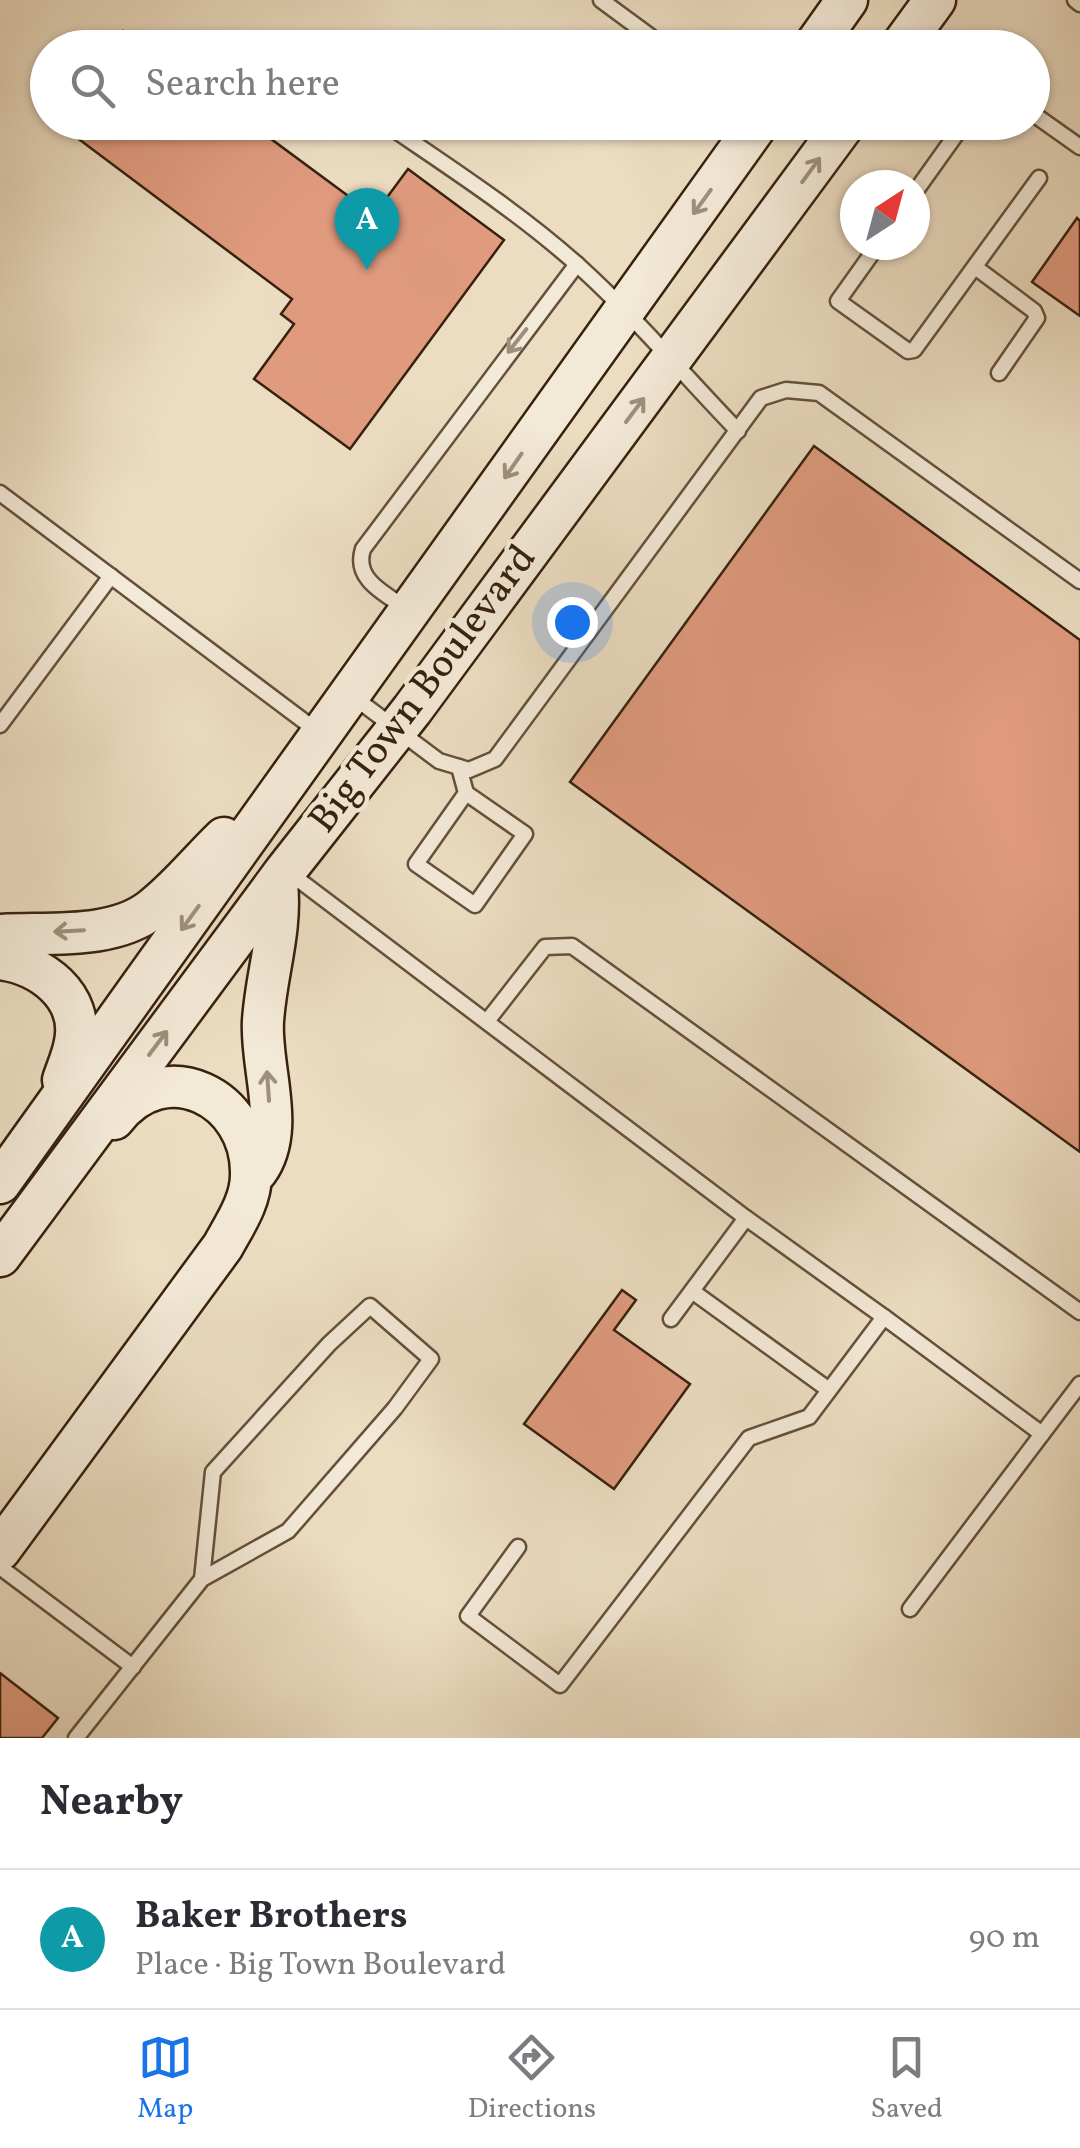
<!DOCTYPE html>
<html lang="en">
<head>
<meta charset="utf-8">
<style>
  body { margin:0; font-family:Vollkorn,serif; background:#f7f7f7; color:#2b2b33 }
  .compass { position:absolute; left:840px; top:170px; width:90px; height:90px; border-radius:50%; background:#fff; box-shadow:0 2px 8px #0004; rotate:36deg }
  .you { position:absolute; left:572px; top:622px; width:35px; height:35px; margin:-25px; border:8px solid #fff; border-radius:50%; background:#1a73e8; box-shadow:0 0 0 15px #1a73e833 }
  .badge { display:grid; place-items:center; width:65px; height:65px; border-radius:50%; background:#1a73e8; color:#fff; font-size:32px; font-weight:700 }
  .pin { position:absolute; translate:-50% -82px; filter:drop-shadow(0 2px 5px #0008) }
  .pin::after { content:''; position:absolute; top:52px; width:35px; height:30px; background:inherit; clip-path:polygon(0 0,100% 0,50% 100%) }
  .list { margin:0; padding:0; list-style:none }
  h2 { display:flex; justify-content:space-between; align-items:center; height:130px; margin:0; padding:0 40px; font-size:42px }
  h2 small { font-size:32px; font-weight:400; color:#7c7c81 }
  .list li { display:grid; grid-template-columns:65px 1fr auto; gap:30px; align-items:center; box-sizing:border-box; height:140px; padding:0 40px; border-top:2px solid #e1e1e2 }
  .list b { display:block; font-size:38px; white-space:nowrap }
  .list p { margin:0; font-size:32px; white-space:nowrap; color:#7c7c81 }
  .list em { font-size:32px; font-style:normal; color:#7c7c81 }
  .icon { flex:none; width:55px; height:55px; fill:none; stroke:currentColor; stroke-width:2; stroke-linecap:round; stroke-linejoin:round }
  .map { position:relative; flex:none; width:1080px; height:1738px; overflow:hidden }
  .search { position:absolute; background:#fff; box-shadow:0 2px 8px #0004; left:30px; right:30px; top:30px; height:110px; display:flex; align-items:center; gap:25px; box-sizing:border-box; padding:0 35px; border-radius:55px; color:#7c7c81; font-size:38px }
  .sheet { height:270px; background:#fff }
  nav { display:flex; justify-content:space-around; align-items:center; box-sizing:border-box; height:140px; border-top:2px solid #e1e1e2; background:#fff; font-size:28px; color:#7c7c81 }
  nav a { display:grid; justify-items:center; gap:5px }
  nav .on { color:#1a73e8 }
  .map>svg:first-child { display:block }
  .building { fill:#e09b7f; stroke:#37210d; stroke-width:2.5 }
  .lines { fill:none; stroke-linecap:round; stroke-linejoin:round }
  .service-casing { stroke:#64503a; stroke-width:19 }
  .secondary-casing { stroke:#37210d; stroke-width:45 }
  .service { stroke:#f3e9d7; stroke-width:14 }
  .secondary { stroke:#f3e9d7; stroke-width:40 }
  .oneway { stroke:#9e8f7c }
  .labels { text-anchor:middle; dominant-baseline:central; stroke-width:9; stroke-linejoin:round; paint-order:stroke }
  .street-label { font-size:40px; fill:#37210d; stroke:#f3e9d7 }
</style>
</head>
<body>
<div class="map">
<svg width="1080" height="1738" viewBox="0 0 1080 1738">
  <rect width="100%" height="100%" fill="#ecddc2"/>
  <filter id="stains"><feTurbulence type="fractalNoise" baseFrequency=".002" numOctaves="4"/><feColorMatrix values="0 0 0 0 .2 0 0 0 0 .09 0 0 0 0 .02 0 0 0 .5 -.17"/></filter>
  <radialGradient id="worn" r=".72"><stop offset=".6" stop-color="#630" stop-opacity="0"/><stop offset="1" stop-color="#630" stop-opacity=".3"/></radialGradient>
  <g class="building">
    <polygon points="123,31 146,48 111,48"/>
    <polygon points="56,122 248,122 374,215 408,169 504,240 350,449 254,379 294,324 281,314 292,299"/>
    <polygon points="1077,218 1080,221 1080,316 1032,282"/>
    <polygon points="814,446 1080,640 1080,1152 570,782"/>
    <polygon points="622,1290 636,1300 614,1330 690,1384 614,1489 524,1424"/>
    <polygon points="0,1673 58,1718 42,1738 0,1738"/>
  </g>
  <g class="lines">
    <defs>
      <g id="service">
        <polyline points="601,0 666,48"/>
        <polyline points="1075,0 1080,4"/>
        <polyline points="1032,113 1080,147"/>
        <path d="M383,122C450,168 519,212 580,267C636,318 685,376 738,431"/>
        <polyline points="915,192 965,122"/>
        <polyline points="878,245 838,301 908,351 914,350 1039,178"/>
        <polyline points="975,267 1034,311 1037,318 999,373"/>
        <polyline points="0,493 317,731"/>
        <path d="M407,609C386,594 353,580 363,549L577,264"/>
        <polyline points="351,695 439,761 469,770 495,759 761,398 786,390 819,393 1080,581"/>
        <polyline points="0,725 111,576"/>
        <polyline points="459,767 466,793 416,864 475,905 525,834 466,793"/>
        <polyline points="287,871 746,1218 671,1319"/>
        <polyline points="488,1020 545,947 572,946 1080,1312"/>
        <polyline points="692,1291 829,1390"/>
        <polyline points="884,1317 1042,1434 910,1609"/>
        <polyline points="1042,1434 1080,1384"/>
        <polyline points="518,1547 468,1616 560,1685 749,1438 809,1417 884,1317 746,1218"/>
        <polyline points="0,1567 133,1667"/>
        <polyline points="76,1738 202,1579 288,1531 395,1408 431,1359 370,1306 329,1344 213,1472 202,1579"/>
      </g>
      <g id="secondary">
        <polyline points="813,48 847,0"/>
        <polyline points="900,48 935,0"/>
        <path d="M0,935C47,932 113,940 152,909C178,889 200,861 224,838"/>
        <path d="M0,959C41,964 84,996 75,1042C73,1055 67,1068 63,1080"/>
        <path d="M257,1171C287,1130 260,1068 263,1021C266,974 282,931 277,884"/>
        <polyline points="0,1183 759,122"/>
        <polyline points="0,1256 286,870 412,710 846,122"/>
        <path d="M0,1550L223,1246C235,1224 251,1201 251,1175C253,1097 164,1053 114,1119"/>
      </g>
    </defs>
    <use href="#service" class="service-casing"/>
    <use href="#secondary" class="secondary-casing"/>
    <use href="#service" class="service"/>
    <use href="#secondary" class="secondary"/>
  </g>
  <defs><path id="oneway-shaft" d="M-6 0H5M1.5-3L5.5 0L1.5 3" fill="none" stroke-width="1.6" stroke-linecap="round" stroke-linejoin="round" transform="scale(2.5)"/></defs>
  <g class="oneway">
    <use href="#oneway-shaft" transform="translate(811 170) rotate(-54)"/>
    <use href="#oneway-shaft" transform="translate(702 202) rotate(126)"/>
    <use href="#oneway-shaft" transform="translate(517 341) rotate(128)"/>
    <use href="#oneway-shaft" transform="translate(635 410) rotate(-53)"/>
    <use href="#oneway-shaft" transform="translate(513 466) rotate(125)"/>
    <use href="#oneway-shaft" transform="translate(190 918) rotate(126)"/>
    <use href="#oneway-shaft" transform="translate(69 931) rotate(177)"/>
    <use href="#oneway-shaft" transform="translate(158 1043) rotate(-53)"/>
    <use href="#oneway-shaft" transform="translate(268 1086) rotate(-94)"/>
  </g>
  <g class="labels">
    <g class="street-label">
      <text transform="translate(424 690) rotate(-53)">Big Town Boulevard</text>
    </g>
  </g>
  <rect width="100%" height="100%" filter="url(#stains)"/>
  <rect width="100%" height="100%" fill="url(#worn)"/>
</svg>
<svg class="compass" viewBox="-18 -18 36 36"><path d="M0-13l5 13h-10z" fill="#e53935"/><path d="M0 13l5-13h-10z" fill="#7c7c81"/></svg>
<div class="you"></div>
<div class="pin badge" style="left:367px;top:270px;background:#0f9aa8">A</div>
<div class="search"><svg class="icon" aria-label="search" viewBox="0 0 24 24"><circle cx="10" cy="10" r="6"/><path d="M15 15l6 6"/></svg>Search here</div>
</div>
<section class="sheet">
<h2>Nearby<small></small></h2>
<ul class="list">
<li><span class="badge" style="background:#0f9aa8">A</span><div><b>Baker Brothers</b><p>Place · Big Town Boulevard</p></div><em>90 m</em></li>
</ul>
</section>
<nav>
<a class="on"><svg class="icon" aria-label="map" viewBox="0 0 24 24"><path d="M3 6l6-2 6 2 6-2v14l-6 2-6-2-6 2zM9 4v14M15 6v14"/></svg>Map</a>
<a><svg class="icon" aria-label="directions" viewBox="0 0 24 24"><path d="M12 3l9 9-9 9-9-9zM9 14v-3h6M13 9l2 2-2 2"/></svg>Directions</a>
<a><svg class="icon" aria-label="saved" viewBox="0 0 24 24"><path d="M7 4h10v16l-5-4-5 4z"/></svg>Saved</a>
</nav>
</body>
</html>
